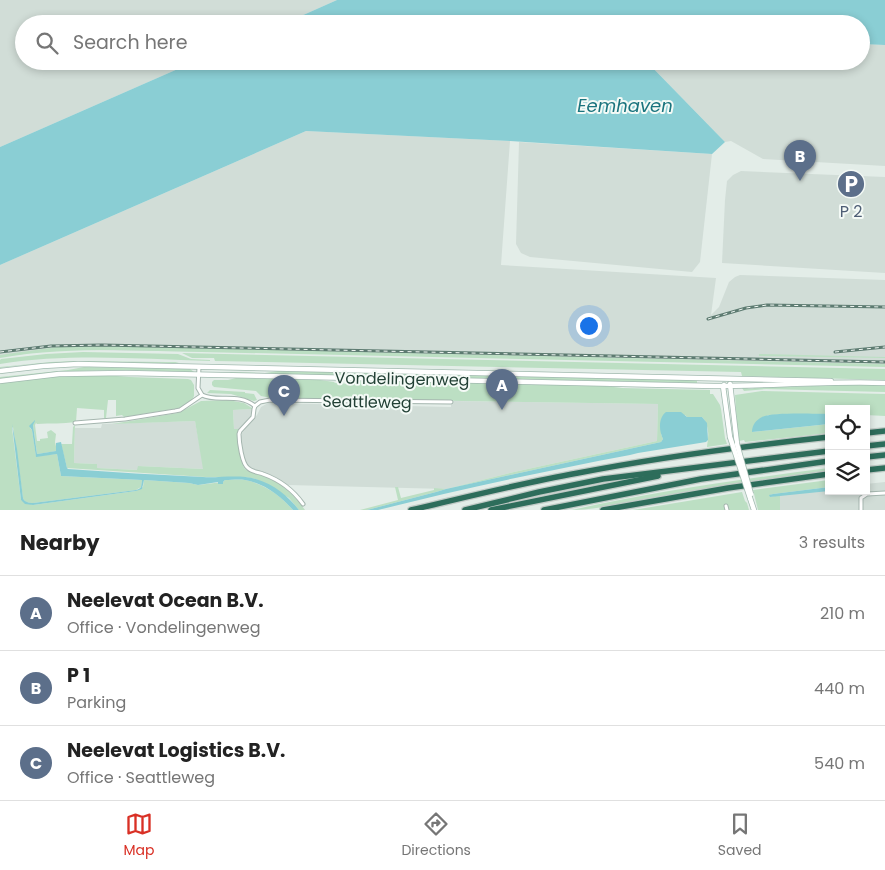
<!DOCTYPE html>
<html lang="en">
<head>
<meta charset="utf-8">
<style>
  body { margin:0; font-family:Poppins,sans-serif; background:#f2f2f2; color:#222 }
  .controls { position:absolute; right:15px; bottom:15px; display:grid; overflow:hidden; border-radius:0px; box-shadow:0 2px 8px #0003 }
  .controls button { width:45px; height:45px; display:grid; place-items:center; padding:0; border:0; border-bottom:1px solid #e0e0e0; background:#fff; color:#222; font:25px sans-serif }
  .you { position:absolute; left:588px; top:325px; width:18px; height:18px; margin:-12px; border:4px solid #fff; border-radius:50%; background:#1a73e8; box-shadow:0 0 0 8px #1a73e833 }
  .badge { display:grid; place-items:center; width:32px; height:32px; border-radius:50%; background:#d93025; color:#fff; font-size:16px; font-weight:700 }
  .pin { position:absolute; translate:-50% -41px; filter:drop-shadow(0 1px 2px #0008) }
  .pin::after { content:''; position:absolute; top:26px; width:18px; height:15px; background:inherit; clip-path:polygon(0 0,100% 0,50% 100%) }
  .list { margin:0; padding:0; list-style:none }
  h2 { display:flex; justify-content:space-between; align-items:center; height:65px; margin:0; padding:0 20px; font-size:21px }
  h2 small { font-size:16px; font-weight:400; color:#767676 }
  .list li { display:grid; grid-template-columns:32px 1fr auto; gap:15px; align-items:center; box-sizing:border-box; height:75px; padding:0 20px; border-top:1px solid #e0e0e0 }
  .list b { display:block; font-size:19px; white-space:nowrap }
  .list p { margin:0; font-size:16px; white-space:nowrap; color:#767676 }
  .list em { font-size:16px; font-style:normal; color:#767676 }
  .icon { flex:none; width:28px; height:28px; fill:none; stroke:currentColor; stroke-width:2; stroke-linecap:round; stroke-linejoin:round }
  .map { position:relative; flex:none; width:885px; height:510px; overflow:hidden }
  .search { position:absolute; background:#fff; box-shadow:0 2px 8px #0003; left:15px; right:15px; top:15px; height:55px; display:flex; align-items:center; gap:12px; box-sizing:border-box; padding:0 18px; border-radius:28px; color:#767676; font-size:19px }
  .sheet { height:290px; background:#fff }
  nav { display:flex; justify-content:space-around; align-items:center; box-sizing:border-box; height:70px; border-top:1px solid #e0e0e0; background:#fff; font-size:14px; color:#767676 }
  nav a { display:grid; justify-items:center; gap:2px }
  nav .on { color:#d93025 }
  .map>svg:first-child { display:block }
  .built { fill:#d1ddd7 }
  .green { fill:#bcdfc3 }
  .water { fill:#8aced4 }
  .lines { fill:none; stroke-linecap:round; stroke-linejoin:round }
  .street-casing { stroke:#a5b6af; stroke-width:5 }
  .secondary-casing { stroke:#a1baaf; stroke-width:6 }
  .highway-casing { stroke:#c1cac6; stroke-width:8 }
  .street { stroke:#fff; stroke-width:3 }
  .secondary { stroke:#fff; stroke-width:4.5 }
  .highway { stroke:#2d6d5b; stroke-width:5.5 }
  .rail-casing { stroke:#5d7b71; stroke-width:3 }
  .rail { stroke:#f4faf6; stroke-width:1; stroke-dasharray:4; stroke-linecap:butt }
  .secondary-bridge-casing { stroke:#a1baaf; stroke-width:6; stroke-linecap:butt }
  .secondary-bridge { stroke:#fff; stroke-width:4.5 }
  .labels { text-anchor:middle; dominant-baseline:central; stroke-width:4; stroke-linejoin:round; paint-order:stroke }
  .service-label { font-size:16px; fill:#4e5e75; stroke:#f4faf6 }
  .street-label { font-size:16px; fill:#224035; stroke:#f4faf6 }
  .water-label { font-size:18px; font-style:italic; fill:#1a747e; stroke:#f4faf6 }
</style>
</head>
<body>
<div class="map">
<svg width="885" height="510" viewBox="0 0 885 510">
  <rect width="100%" height="100%" fill="#e3ede8"/>
  <g class="built">
    <polygon points="0,0 337,0 283,24 24,24 24,61 196,61 0,147"/>
    <polygon points="861,44 885,45 885,166 763,159 731,141 725,142 646,61 861,61"/>
    <polygon points="306,131 510,141 501,265 716,278 711,315 719,307 729,282 735,277 740,275 885,280 885,366 309,353 83,350 46,351 0,357 0,265"/>
    <polygon points="519,142 712,154 700,262 692,272 530,257 521,253 516,244"/>
    <polygon points="741,171 885,177 885,273 722,263 725,200 727,181 733,175"/>
    <polygon points="451,401 658,404 657,441 514,472 446,489 288,485 274,476 250,468 245,462 241,437 242,433 257,415 261,407 268,403 451,407"/>
    <polygon points="252,409 252,416 240,429 234,429 233,410"/>
    <polygon points="195,421 204,469 138,466 138,470 97,468 97,464 74,463 75,428 101,428 102,424"/>
    <polygon points="885,482 885,510 777,510 776,494 829,489 829,491 866,491 866,484"/>
  </g>
  <g class="green">
    <path d="M102,346L885,364V367L114,350C75,350 38,351 0,358V355L57,347Z"/>
    <path d="M83,352L178,354L191,359L210,360V361C140,359 69,353 0,364V360L1,359L46,354Z"/>
    <polygon points="182,353 885,369 885,380 742,376 741,372 215,361 214,358 192,358"/>
    <polygon points="759,354 885,357 885,358 759,356"/>
    <path d="M75,361L166,362H179L172,364C114,363 57,360 0,368V367L51,362Z"/>
    <polygon points="84,367 190,369 194,372 121,370 78,371 0,379 0,377 68,370"/>
    <polygon points="278,371 697,380 697,383 230,373 230,372 265,373"/>
    <path d="M103,375L130,377L188,379L191,380L194,385V396L192,400L180,408L124,417L122,415L116,416V400H108L106,418H104V410L77,408L76,422C62,424 51,423 37,424L36,423L35,425L37,441H40V439L48,438L47,432L51,430L56,434L55,442L57,451L37,454L33,424L35,420L30,428L32,430L36,456L57,454L61,476L142,480L141,487L136,490L33,503C28,503 24,502 23,498L13,427L12,428L21,500L33,505L136,491L143,487L144,480L189,483L198,485L223,482L225,480C231,480 239,479 245,480C265,484 281,496 293,510H0V383L54,377Z"/>
    <path d="M236,378L320,380L334,382L335,383L351,384V381L361,380L606,386L622,388L710,390V394H713L720,405L721,409L725,438L727,444L707,447C707,444 708,441 708,438C709,431 707,422 702,417H687L685,415L661,434L663,439L661,442L446,489L436,492L367,510H360L398,500L395,487H398L401,498L434,490V488L446,489L514,472L657,441L658,404L271,398L261,396L256,391L214,387L212,385V382L214,380H228Z"/>
    <path d="M861,384L885,385V392L766,389L744,391L742,388L745,387C748,389 753,389 756,387H787Z"/>
    <polygon points="210,390 245,392 245,393 254,394 257,400 254,401 231,394 207,393"/>
    <polygon points="762,391 885,394 885,416 866,415 866,409 829,409 829,414 768,415 752,432 829,424 829,433 745,442 744,440 739,441 737,424 735,395"/>
    <path d="M228,400L244,403L252,408V409L233,410L234,429H240L237,436L244,468C250,473 258,474 266,477C283,484 294,495 305,510H299L289,498L256,479L245,477H205L67,468L61,444H72L73,427L75,425L74,463L97,464V468L137,470L138,466L203,469L195,421L112,424L178,413L201,401Z"/>
    <path d="M829,468V471C770,478 713,487 655,497C627,501 600,510 572,510C657,491 743,479 829,468Z"/>
    <polygon points="829,480 829,487 773,494 770,495 770,497 780,495 780,510 758,510 753,490"/>
    <polygon points="742,492 745,501 747,503 749,510 633,510"/>
  </g>
  <g class="water">
    <polygon points="337,0 885,0 885,45 861,44 861,24 283,24"/>
    <polygon points="196,61 646,61 725,142 712,154 510,141 306,131 0,265 0,147"/>
    <path d="M666,412H681L687,417H702L707,423L708,440L706,442L638,453L630,455C545,471 461,489 378,510H367L436,492L446,489L661,442L663,439C659,431 658,418 666,412Z"/>
    <path d="M829,414V424L752,432C752,425 756,420 762,417C773,412 815,414 829,414Z"/>
    <path d="M35,420V421L33,425L37,454L56,451V443L61,442L67,468L68,469C113,472 158,475 203,477C220,478 239,474 256,479C275,485 287,495 299,510H293C281,496 264,483 245,480C239,479 231,480 225,480L223,482V484H218V482L198,485L189,483L144,480L142,489L136,491L33,505L25,504L21,500L12,424L17,449L23,498C24,502 29,503 33,503L136,490L139,489L141,487L142,480L61,476L57,454L36,457L32,430L29,426Z"/>
    <polygon points="829,487 829,491 770,497 769,495 773,494"/>
  </g>
  <g class="lines">
    <defs>
      <g id="street">
        <polyline points="199,367 198,388 202,395"/>
        <path d="M75,423L125,419L175,411L180,410L202,395C217,403 238,392 255,406"/>
        <path d="M303,504C293,490 280,480 263,474C258,472 252,472 248,468C242,464 239,442 239,434L240,431L253,417L254,409L255,406L260,402L270,400L451,402"/>
        <polyline points="726,506 727,510"/>
        <polyline points="861,510 861,498 867,494 885,493"/>
      </g>
      <g id="secondary">
        <polyline points="0,371 43,366 78,364 831,381"/>
        <path d="M0,381L59,374L126,373L714,386C771,386 828,381 885,383"/>
        <polyline points="730,384 737,444"/>
        <polyline points="724,385 723,386 730,437"/>
        <polyline points="750,498 754,510"/>
      </g>
      <g id="highway">
        <polyline points="866,433 885,431"/>
        <polyline points="866,446 885,444"/>
        <polyline points="866,457 885,455"/>
        <polyline points="866,470 885,468"/>
        <path d="M411,510C467,497 522,483 578,473C661,457 745,446 829,437"/>
        <polyline points="465,510 539,492 603,479 829,451"/>
        <polyline points="491,510 658,476"/>
        <polyline points="544,510 701,479 829,461"/>
        <polyline points="603,510 728,488 829,474"/>
      </g>
    </defs>
    <use href="#street" class="street-casing"/>
    <use href="#secondary" class="secondary-casing"/>
    <use href="#highway" class="highway-casing"/>
    <use href="#street" class="street"/>
    <use href="#secondary" class="secondary"/>
    <use href="#highway" class="highway"/>
    <defs>
      <g id="rail">
        <polyline points="708,319 746,308 767,305 885,307"/>
        <polyline points="0,352 51,346 102,345 885,362"/>
        <polyline points="835,352 885,347"/>
      </g>
    </defs>
    <use href="#rail" class="rail-casing"/>
    <use href="#rail" class="rail"/>
    <defs>
      <g id="secondary-bridge">
        <polyline points="730,437 750,498"/>
        <polyline points="737,444 751,494"/>
      </g>
    </defs>
    <use href="#secondary-bridge" class="secondary-bridge-casing"/>
    <use href="#secondary-bridge" class="secondary-bridge"/>
  </g>
  <defs>
    <symbol id="parking-disc" viewBox="-11 -11 22 22"><circle r="9.5" fill="#5c6f8a" stroke="#f4faf6"/><path d="M-3.5-5.5H1a3.5 3.5 0 0 1 0 7H-1V5.5H-3.5ZM-1-3.4V-.6H.8a1.4 1.4 0 0 0 0-2.8Z" fill="#fff"/></symbol>
  </defs>
  <g fill-rule="evenodd">
    <use href="#parking-disc" x="835" y="168" width="32" height="32"/>
  </g>
  <g class="labels">
    <g class="service-label">
      <text x="851" y="211">P 2</text>
    </g>
    <g class="street-label">
      <text transform="translate(402 379) rotate(1)">Vondelingenweg</text>
      <text transform="translate(367 402) rotate(1)">Seattleweg</text>
    </g>
    <g class="water-label">
      <text x="625" y="105">Eemhaven</text>
    </g>
  </g>
</svg>
<div class="controls">
<button><svg class="icon" aria-label="locate" viewBox="0 0 24 24"><circle cx="12" cy="12" r="6"/><path d="M12 2v4M12 18v4M2 12h4M18 12h4"/></svg></button>
<button><svg class="icon" aria-label="layers" viewBox="0 0 24 24"><path d="M12 4l9 5-9 5-9-5zM3 14l9 5 9-5"/></svg></button>
</div>
<div class="you"></div>
<div class="pin badge" style="left:502px;top:410px;background:#5c6f8a">A</div>
<div class="pin badge" style="left:800px;top:181px;background:#5c6f8a">B</div>
<div class="pin badge" style="left:284px;top:416px;background:#5c6f8a">C</div>
<div class="search"><svg class="icon" aria-label="search" viewBox="0 0 24 24"><circle cx="10" cy="10" r="6"/><path d="M15 15l6 6"/></svg>Search here</div>
</div>
<section class="sheet">
<h2>Nearby<small>3 results</small></h2>
<ul class="list">
<li><span class="badge" style="background:#5c6f8a">A</span><div><b>Neelevat Ocean B.V.</b><p>Office · Vondelingenweg</p></div><em>210 m</em></li>
<li><span class="badge" style="background:#5c6f8a">B</span><div><b>P 1</b><p>Parking</p></div><em>440 m</em></li>
<li><span class="badge" style="background:#5c6f8a">C</span><div><b>Neelevat Logistics B.V.</b><p>Office · Seattleweg</p></div><em>540 m</em></li>
</ul>
</section>
<nav>
<a class="on"><svg class="icon" aria-label="map" viewBox="0 0 24 24"><path d="M3 6l6-2 6 2 6-2v14l-6 2-6-2-6 2zM9 4v14M15 6v14"/></svg>Map</a>
<a><svg class="icon" aria-label="directions" viewBox="0 0 24 24"><path d="M12 3l9 9-9 9-9-9zM9 14v-3h6M13 9l2 2-2 2"/></svg>Directions</a>
<a><svg class="icon" aria-label="saved" viewBox="0 0 24 24"><path d="M7 4h10v16l-5-4-5 4z"/></svg>Saved</a>
</nav>
</body>
</html>
